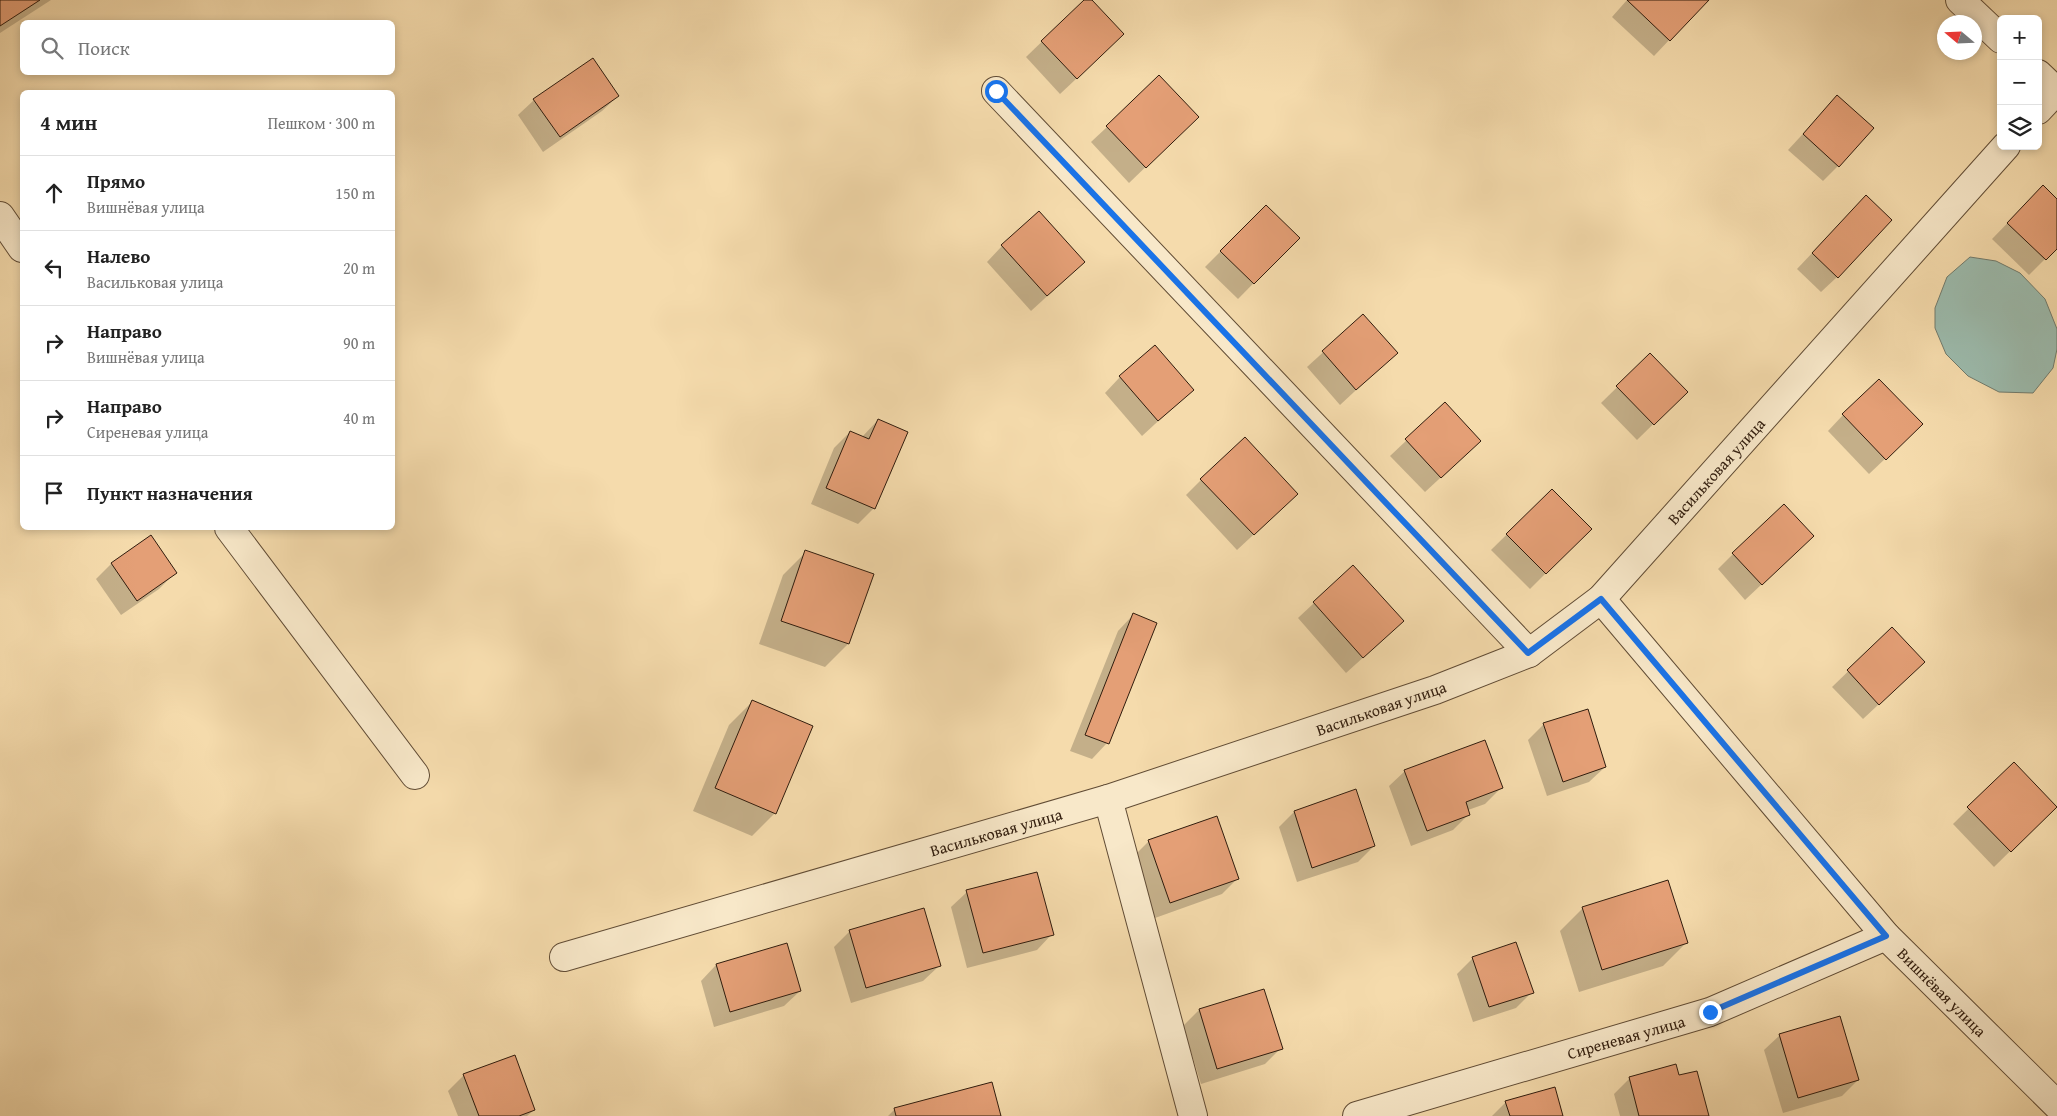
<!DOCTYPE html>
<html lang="ru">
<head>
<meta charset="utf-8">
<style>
  body { margin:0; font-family:"Gentium Book Plus",serif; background:#f6f6f6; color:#222 }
  .controls { position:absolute; right:15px; top:15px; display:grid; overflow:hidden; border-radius:8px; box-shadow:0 2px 8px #0003 }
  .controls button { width:45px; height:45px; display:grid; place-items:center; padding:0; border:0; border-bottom:1px solid #e0e0e0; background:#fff; color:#222; font:25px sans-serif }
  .compass { position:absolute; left:1937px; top:15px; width:45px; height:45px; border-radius:50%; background:#fff; box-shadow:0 2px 8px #0003; rotate:289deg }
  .stop { position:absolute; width:15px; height:15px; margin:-11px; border:4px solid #1a73e8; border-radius:50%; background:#fff }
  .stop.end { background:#1a73e8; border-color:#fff; box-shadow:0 1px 5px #0008 }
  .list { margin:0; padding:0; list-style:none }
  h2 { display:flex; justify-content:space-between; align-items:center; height:65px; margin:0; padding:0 20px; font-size:21px }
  h2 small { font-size:16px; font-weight:400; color:#767676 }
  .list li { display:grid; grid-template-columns:32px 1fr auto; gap:15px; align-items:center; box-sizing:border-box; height:75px; padding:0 20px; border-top:1px solid #e0e0e0 }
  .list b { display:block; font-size:19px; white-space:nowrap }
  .list p { margin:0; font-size:16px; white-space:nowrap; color:#767676 }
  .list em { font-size:16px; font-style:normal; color:#767676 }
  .icon { flex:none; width:28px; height:28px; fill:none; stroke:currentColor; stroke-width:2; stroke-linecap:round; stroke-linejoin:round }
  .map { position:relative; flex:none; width:2057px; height:1116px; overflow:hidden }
  .search { position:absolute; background:#fff; box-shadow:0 2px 8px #0003; left:20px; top:20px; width:375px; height:55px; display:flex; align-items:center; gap:12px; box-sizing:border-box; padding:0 18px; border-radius:8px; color:#767676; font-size:19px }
  .panel { position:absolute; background:#fff; box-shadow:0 2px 8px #0003; left:20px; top:90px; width:375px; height:440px; border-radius:8px }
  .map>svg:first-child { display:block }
  .water { fill:#9cbbad; stroke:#717b6d }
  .shadow { fill:#0003 }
  .building { fill:#e49f76; stroke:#301c0d }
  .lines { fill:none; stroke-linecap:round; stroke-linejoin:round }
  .minor-casing { stroke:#614c35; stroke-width:30 }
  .minor { stroke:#f8e8c9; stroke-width:28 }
  .route { stroke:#1a73e8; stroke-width:6 }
  .labels { text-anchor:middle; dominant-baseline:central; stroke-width:4; stroke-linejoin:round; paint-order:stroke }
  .street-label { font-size:16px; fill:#301c0d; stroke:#f8e8c9 }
</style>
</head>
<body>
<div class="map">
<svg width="2057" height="1116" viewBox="0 0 2057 1116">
  <rect width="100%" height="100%" fill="#f5dbac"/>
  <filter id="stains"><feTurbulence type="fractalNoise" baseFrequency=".004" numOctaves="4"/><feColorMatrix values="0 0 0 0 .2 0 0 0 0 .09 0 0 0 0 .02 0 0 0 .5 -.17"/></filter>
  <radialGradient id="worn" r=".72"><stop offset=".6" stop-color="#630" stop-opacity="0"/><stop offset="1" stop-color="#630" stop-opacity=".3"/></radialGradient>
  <polygon class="water" points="1970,257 1996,261 2020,273 2045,299 2057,329 2057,349 2053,368 2033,393 1999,392 1968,376 1946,354 1935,328 1935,308 1947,277"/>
  <g class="shadow">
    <polygon points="0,0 51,0 0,33"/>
    <polygon points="1085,0 1090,0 1107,50 1060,94 1026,57"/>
    <polygon points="1627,0 1707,0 1654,56 1612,17"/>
    <polygon points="593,59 618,96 602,111 543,152 518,115 534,100"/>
    <polygon points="1837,97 1838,166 1823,181 1788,150"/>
    <polygon points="1107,127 1181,133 1129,183 1091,142"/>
    <polygon points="2057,201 2057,247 2029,275 1992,239 2027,203"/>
    <polygon points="1266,206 1298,238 1238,299 1205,267"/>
    <polygon points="1851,212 1837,277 1821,292 1797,269"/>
    <polygon points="1002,246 1067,278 1031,311 987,262"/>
    <polygon points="1363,316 1396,353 1340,405 1307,367"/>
    <polygon points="1650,355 1686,392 1637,440 1601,403"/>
    <polygon points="1120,377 1192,390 1142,436 1105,393"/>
    <polygon points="1445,404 1464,456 1425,492 1390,456"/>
    <polygon points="1843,415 1905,440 1869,474 1828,431"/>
    <polygon points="878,420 906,432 874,508 858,524 811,504 834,448 850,432 862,437"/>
    <polygon points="1201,480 1281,509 1237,550 1186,495"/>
    <polygon points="1552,490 1590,529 1530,589 1491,550"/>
    <polygon points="1797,551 1745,600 1718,569 1733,554"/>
    <polygon points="806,552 848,644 825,667 759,644 783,575"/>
    <polygon points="112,563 175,573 159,589 121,615 96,579"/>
    <polygon points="1314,603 1386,637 1346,673 1298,618"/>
    <polygon points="1133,615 1107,743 1092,759 1070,751 1118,631"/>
    <polygon points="1892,629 1908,677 1863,719 1832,687"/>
    <polygon points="752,702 775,813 752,836 693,811 729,725"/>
    <polygon points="1544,724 1605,767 1589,782 1547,796 1528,740"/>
    <polygon points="2014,764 2040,822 1994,867 1953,824"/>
    <polygon points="1405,771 1501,788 1485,804 1468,810 1469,814 1453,830 1411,846 1389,786"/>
    <polygon points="1294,812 1374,846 1358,862 1297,882 1279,827"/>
    <polygon points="1149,841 1238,878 1222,894 1155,918 1133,857"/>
    <polygon points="967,892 1052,934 1037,950 967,968 951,907"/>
    <polygon points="1583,908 1686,943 1663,966 1579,992 1560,931"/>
    <polygon points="850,931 939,966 923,981 851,1003 834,947"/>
    <polygon points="786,945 800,991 784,1006 714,1027 701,981 716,965"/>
    <polygon points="1473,958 1532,992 1516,1008 1473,1022 1457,974"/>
    <polygon points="1264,990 1281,1048 1265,1064 1201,1084 1183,1026 1199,1010"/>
    <polygon points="1780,1035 1858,1080 1842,1096 1783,1113 1764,1050"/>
    <polygon points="464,1075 534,1110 527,1116 458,1116 448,1091"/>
    <polygon points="1630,1078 1708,1116 1620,1116 1614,1094"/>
    <polygon points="1506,1102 1562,1116 1492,1116"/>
    <polygon points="895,1109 1000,1116 888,1116"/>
  </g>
  <g class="building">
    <polygon points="0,0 40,0 0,26"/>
    <polygon points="1084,0 1092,0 1124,34 1077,79 1041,41"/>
    <polygon points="1627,0 1709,0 1670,41"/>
    <polygon points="593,58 619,96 560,137 533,99"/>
    <polygon points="1159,75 1199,117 1146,168 1106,126"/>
    <polygon points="1837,95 1874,128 1839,167 1803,134"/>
    <polygon points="2043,185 2057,199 2057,249 2046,260 2007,223"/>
    <polygon points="1866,195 1892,220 1838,278 1812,253"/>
    <polygon points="1266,205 1300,238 1254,284 1220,251"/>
    <polygon points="1039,211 1085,262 1047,296 1001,245"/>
    <polygon points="1363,314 1398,353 1356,390 1322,351"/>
    <polygon points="1155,345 1194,390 1158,421 1119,376"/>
    <polygon points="1650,353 1688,392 1654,425 1616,386"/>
    <polygon points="1879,379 1923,424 1886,460 1842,414"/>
    <polygon points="1445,402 1481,441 1441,478 1405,439"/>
    <polygon points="878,419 908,432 875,509 826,488 850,431 869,439"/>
    <polygon points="1245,437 1298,494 1254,535 1200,479"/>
    <polygon points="1552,489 1592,529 1546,574 1506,534"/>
    <polygon points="1784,504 1814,536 1762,585 1732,553"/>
    <polygon points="151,535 177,573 137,601 111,563"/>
    <polygon points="805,550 874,574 849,644 781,621"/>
    <polygon points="1353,565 1404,621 1363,658 1313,602"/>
    <polygon points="1133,613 1157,623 1109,744 1085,735"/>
    <polygon points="1892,627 1925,662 1879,705 1847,670"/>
    <polygon points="752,700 813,726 776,814 715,788"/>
    <polygon points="1588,709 1606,767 1563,782 1543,723"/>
    <polygon points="1485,740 1503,788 1466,802 1470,815 1427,831 1404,770"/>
    <polygon points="2014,762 2057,807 2011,852 1967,807"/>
    <polygon points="1356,789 1375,846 1312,868 1294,811"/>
    <polygon points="1217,816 1239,879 1170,903 1148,840"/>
    <polygon points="1037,872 1054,935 983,953 966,890"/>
    <polygon points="1668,880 1688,943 1602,970 1582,907"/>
    <polygon points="924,908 941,966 866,988 849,930"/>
    <polygon points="1516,942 1534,993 1489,1007 1472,957"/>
    <polygon points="787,943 801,991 730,1012 716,964"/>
    <polygon points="1264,989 1283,1049 1217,1069 1199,1009"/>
    <polygon points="1840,1016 1859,1080 1798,1098 1779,1034"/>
    <polygon points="515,1055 535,1110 519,1116 479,1116 463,1074"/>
    <polygon points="1676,1064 1679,1075 1697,1071 1709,1116 1639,1116 1629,1077"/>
    <polygon points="992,1082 1001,1116 896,1116 894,1108"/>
    <polygon points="1555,1087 1563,1116 1510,1116 1505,1101"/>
  </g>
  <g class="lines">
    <defs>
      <g id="minor">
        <polyline points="1960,0 2001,39"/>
        <polyline points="2038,74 2057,92"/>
        <polyline points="996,91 1529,653"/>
        <polyline points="2038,110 2056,91"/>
        <polyline points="0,216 22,248"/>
        <polyline points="229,528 415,775"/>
        <polyline points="1601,599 1886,936 2057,1105"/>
        <polyline points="1108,799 1193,1116"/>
        <polyline points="564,957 1108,799 1435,690 1529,653 1601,599 2006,146"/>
        <polyline points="1357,1116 1710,1012 1886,936"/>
      </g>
    </defs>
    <use href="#minor" class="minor-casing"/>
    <use href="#minor" class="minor"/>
  </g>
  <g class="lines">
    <polyline class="route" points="996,91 1528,653 1601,599 1886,936 1710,1012"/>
  </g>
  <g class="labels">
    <g class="street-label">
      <text transform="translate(1716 471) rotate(-48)">Васильковая улица</text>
      <text transform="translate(1381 708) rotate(-19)">Васильковая улица</text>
      <text transform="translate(996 832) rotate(-16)">Васильковая улица</text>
      <text transform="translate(1942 992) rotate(45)">Вишнёвая улица</text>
      <text transform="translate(1626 1037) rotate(-16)">Сиреневая улица</text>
    </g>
  </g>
  <rect width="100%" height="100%" filter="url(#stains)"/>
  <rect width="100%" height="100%" fill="url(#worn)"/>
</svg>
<div class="controls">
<button>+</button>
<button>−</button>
<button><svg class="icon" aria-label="layers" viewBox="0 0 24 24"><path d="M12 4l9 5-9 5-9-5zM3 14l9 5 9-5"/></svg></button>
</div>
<svg class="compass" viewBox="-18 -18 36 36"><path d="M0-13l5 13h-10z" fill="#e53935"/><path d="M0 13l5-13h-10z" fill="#767676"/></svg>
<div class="stop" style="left:996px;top:91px"></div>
<div class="stop end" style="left:1710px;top:1012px"></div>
<div class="search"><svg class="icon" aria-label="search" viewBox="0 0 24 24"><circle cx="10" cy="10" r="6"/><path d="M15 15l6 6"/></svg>Поиск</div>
<section class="panel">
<h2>4 мин<small>Пешком · 300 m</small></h2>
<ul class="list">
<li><svg class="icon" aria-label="ahead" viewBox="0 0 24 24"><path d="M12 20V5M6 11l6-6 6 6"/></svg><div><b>Прямо</b><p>Вишнёвая улица</p></div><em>150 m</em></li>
<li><svg class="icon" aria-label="left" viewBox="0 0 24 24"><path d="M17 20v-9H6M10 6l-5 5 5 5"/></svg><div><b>Налево</b><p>Васильковая улица</p></div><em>20 m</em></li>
<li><svg class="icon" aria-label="right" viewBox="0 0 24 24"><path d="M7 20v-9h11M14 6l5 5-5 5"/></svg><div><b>Направо</b><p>Вишнёвая улица</p></div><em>90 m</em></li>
<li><svg class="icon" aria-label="right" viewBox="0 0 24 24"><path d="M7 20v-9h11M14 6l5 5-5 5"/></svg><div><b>Направо</b><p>Сиреневая улица</p></div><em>40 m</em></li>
<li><svg class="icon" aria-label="arrive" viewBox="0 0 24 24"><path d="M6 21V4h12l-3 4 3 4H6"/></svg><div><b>Пункт назначения</b></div></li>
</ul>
</section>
</div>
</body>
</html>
